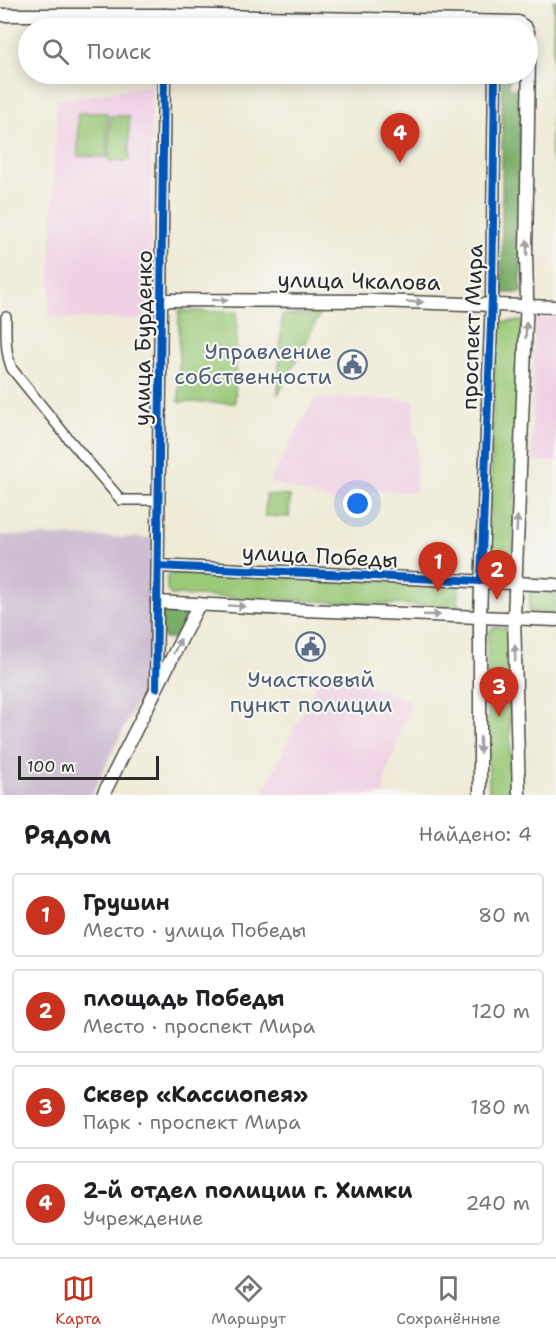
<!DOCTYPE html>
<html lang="ru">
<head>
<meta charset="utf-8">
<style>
  body { margin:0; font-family:"Shantell Sans",sans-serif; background:#f6f6f6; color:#202124 }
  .scale { position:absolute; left:18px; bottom:15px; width:141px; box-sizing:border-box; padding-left:6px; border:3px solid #2b2b2b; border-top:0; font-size:16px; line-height:21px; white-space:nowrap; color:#2b2b2b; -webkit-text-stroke:4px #f6f6f2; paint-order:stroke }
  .you { position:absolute; left:358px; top:504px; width:21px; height:21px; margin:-15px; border:4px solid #fff; border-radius:50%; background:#1a73e8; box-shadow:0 0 0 9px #1a73e833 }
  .badge { display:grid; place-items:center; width:39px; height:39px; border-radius:50%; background:#c8321e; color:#fff; font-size:20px; font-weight:700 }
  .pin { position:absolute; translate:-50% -50px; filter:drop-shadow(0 2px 3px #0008) }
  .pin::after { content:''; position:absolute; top:32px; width:21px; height:18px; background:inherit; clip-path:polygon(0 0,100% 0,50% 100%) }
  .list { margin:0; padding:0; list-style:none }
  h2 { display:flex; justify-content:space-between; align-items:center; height:78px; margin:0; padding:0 24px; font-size:26px }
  h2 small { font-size:20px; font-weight:400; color:#757577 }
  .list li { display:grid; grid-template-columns:39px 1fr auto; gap:18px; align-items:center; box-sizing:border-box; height:84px; margin:0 12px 12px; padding:0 12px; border:2px solid #e0e0e0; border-radius:6px }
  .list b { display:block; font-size:22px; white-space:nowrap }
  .list p { margin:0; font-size:20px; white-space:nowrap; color:#757577 }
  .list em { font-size:20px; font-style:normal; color:#757577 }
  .icon { flex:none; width:33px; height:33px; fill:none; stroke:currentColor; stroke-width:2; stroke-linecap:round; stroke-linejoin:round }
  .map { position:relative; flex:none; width:556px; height:795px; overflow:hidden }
  .search { position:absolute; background:#fff; box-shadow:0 3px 15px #0003; left:18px; right:18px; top:18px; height:66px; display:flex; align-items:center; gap:15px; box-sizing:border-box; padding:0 21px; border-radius:33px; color:#757577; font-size:22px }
  .sheet { height:462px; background:#fff }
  nav { display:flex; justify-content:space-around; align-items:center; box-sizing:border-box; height:84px; border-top:2px solid #e0e0e0; background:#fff; font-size:16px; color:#757577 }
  nav a { display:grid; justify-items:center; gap:3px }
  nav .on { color:#c8321e }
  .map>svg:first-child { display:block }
  .built { fill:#f0d0e4 }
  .industrial { fill:#cebed1 }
  .green { fill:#9ac977; stroke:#627a51; stroke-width:1.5 }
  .forest { fill:#7bad68; stroke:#536c4a; stroke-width:1.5 }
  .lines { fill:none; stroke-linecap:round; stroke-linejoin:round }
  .street-casing { stroke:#484845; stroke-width:12 }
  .secondary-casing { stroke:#484845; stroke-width:15 }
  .street { stroke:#fff; stroke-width:9 }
  .secondary { stroke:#fff; stroke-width:12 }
  .cycleway-casing { stroke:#f6f6f2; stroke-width:11 }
  .cycleway { stroke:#0057b8; stroke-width:8 }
  .oneway { fill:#a0a0a0 }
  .labels { text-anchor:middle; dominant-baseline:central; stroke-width:4.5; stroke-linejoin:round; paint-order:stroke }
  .street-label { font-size:22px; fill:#2b2b2b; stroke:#f6f6f2 }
  .service-label { font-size:22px; fill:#4e5e75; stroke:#f6f6f2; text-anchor:end }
</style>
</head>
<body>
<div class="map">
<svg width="556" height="795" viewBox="0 0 556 795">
  <rect width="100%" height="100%" fill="#f6f6f2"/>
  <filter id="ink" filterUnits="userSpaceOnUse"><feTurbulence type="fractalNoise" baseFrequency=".0167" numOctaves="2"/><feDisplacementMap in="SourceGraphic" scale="12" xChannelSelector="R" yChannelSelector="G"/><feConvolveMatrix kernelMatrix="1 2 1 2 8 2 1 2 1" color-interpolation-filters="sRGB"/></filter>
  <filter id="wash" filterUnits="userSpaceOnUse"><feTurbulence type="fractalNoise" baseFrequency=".008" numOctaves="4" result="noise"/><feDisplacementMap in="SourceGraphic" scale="24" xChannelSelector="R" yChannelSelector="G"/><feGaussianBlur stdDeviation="1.35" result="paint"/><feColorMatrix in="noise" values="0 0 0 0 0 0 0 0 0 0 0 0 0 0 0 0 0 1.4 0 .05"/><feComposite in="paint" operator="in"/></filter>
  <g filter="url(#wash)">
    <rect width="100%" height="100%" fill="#efebd7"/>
    <g class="built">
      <polygon points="151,85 151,320 49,318 57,100"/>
      <polygon points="535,318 556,318 556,462 531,461"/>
      <polygon points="323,398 415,400 413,435 418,436 416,492 349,489 348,503 333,502 269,482 313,401"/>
      <polygon points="323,670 411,701 385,778 384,795 262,795"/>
    </g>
    <polygon class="industrial" points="0,535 152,538 152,671 91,795 0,795"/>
    <g class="green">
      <polygon points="554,0 556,0 556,166 551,157"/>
      <polygon points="78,113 107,113 107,157 78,156"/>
      <polygon points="110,116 129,116 129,161 109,161"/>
      <polygon points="179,311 237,312 235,403 179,402"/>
      <polygon points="320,314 278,395 282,315"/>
      <polygon points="522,321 512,571 488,570 496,322"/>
      <polygon points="266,495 290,496 289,517 265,516"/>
      <polygon points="172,572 459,585 458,607 171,595 167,590 167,577"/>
      <polygon points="530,588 556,589 556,613 529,612"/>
      <polygon points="495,627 506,628 509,634 511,795 489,795 487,639 491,629"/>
    </g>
    <g class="forest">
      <polygon points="502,74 509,74 509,89 520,89 521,293 502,293"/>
      <path d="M177,609L186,616L175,639L164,638C160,628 156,619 164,610Z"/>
    </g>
  </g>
  <g filter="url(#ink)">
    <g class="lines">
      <defs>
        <path id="street" d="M6,317C6,336 5,352 12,369L67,437L121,500H159"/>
        <g id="secondary">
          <polyline points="0,15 165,15 518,22 526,28"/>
          <polyline points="165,28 165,15"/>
          <polyline points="161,300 376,301 556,307"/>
          <polyline points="158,566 556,585"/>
          <polyline points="157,602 305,610 556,620"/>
          <polyline points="156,688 164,74"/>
          <polyline points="103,795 199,604"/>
          <polyline points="480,795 480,616 492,298 495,74"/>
          <polyline points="519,795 514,618 527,298 526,254 529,53 528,32"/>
        </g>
      </defs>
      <use href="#street" class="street-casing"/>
      <use href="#secondary" class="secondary-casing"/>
      <use href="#street" class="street"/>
      <use href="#secondary" class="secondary"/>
      <defs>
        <g id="cycleway">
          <polyline points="158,566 481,581 492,298 495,74"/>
          <polyline points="156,688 164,74"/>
        </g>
      </defs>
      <use href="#cycleway" class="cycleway-casing"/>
      <use href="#cycleway" class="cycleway"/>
    </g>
    <defs><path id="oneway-solid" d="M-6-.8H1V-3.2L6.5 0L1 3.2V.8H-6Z" transform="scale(1.5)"/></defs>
    <g class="oneway">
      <use href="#oneway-solid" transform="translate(527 248) rotate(-90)"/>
      <use href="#oneway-solid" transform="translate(220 300)"/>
      <use href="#oneway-solid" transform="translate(415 302) rotate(2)"/>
      <use href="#oneway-solid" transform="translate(526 330) rotate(-87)"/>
      <use href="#oneway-solid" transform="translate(517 524) rotate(-87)"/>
      <use href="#oneway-solid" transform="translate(237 606) rotate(3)"/>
      <use href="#oneway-solid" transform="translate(432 615) rotate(2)"/>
      <use href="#oneway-solid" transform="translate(177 646) rotate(-63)"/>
      <use href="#oneway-solid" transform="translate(515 653) rotate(-92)"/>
      <use href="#oneway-solid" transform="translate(480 745) rotate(90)"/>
    </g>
  </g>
  <defs>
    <symbol id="civic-ring" viewBox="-11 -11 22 22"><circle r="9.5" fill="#f6f6f2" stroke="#5c6f8a" stroke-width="1.5"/><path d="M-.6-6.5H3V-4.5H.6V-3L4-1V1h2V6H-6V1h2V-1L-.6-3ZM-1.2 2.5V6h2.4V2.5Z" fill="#5c6f8a"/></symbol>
  </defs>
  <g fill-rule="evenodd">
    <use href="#civic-ring" x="336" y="348" width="33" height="33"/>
    <use href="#civic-ring" x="294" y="630" width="33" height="33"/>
  </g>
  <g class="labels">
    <g class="street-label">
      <text transform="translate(359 281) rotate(1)">улица Чкалова</text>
      <text transform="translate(472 327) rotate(-88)">проспект Мира</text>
      <text transform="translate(143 338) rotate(-89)">улица Бурденко</text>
      <text transform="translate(320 556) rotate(3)">улица Победы</text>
    </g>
    <g class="service-label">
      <text x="332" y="351">Управление<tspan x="332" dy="25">собственности</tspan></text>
      <text x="311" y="679" text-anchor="middle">Участковый<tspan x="311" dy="25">пункт полиции</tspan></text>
    </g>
  </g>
</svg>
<div class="scale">100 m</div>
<div class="you"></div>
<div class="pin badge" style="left:438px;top:592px">1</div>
<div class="pin badge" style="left:497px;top:600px">2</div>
<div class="pin badge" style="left:499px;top:717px">3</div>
<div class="pin badge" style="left:400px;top:163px">4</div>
<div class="search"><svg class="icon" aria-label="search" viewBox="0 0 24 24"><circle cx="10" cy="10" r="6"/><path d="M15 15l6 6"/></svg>Поиск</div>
</div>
<section class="sheet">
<h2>Рядом<small>Найдено: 4</small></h2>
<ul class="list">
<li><span class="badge">1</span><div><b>Грушин</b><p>Место · улица Победы</p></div><em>80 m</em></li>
<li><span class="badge">2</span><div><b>площадь Победы</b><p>Место · проспект Мира</p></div><em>120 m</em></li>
<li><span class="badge">3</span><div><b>Сквер «Кассиопея»</b><p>Парк · проспект Мира</p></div><em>180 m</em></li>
<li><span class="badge">4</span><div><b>2-й отдел полиции г. Химки</b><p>Учреждение</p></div><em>240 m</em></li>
</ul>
</section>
<nav>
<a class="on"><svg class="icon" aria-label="map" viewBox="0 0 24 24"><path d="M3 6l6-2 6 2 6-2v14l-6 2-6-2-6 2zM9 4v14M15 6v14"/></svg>Карта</a>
<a><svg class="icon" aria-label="directions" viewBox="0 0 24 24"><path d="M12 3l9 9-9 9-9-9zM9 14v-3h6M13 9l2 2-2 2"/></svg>Маршрут</a>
<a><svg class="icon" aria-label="saved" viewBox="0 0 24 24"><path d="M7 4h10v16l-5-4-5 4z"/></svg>Сохранённые</a>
</nav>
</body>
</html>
